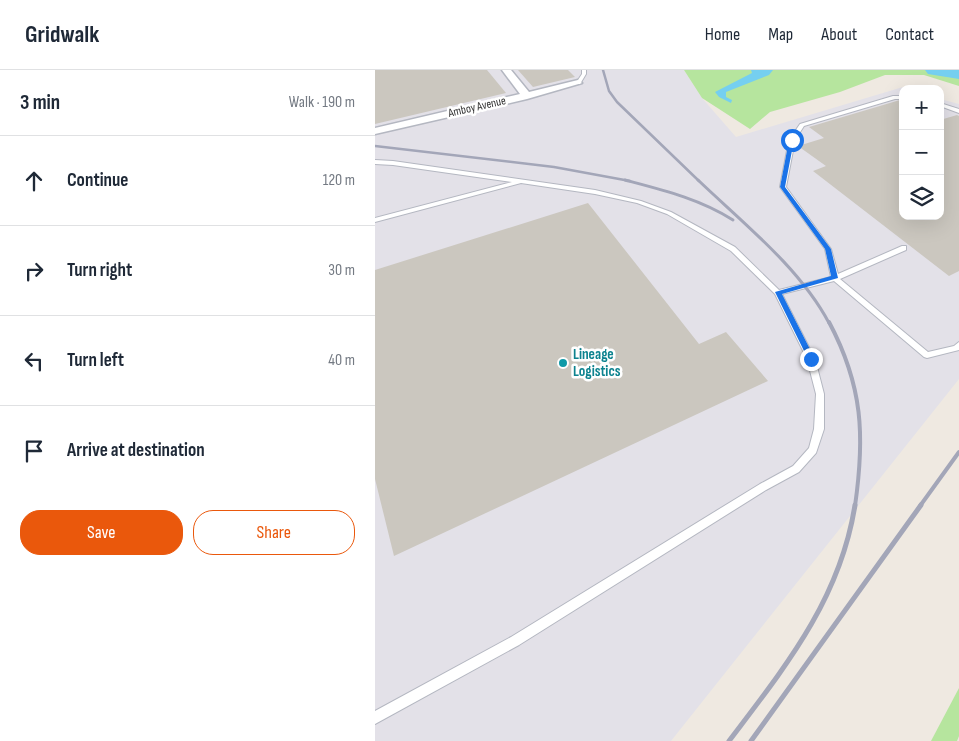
<!DOCTYPE html>
<html lang="en">
<head>
<meta charset="utf-8">
<style>
  body { margin:0; font-family:"Sofia Sans Condensed",sans-serif; background:#f2f2f3; color:#1f2937 }
  .controls { position:absolute; right:15px; top:15px; display:grid; overflow:hidden; border-radius:10px; box-shadow:0 5px 20px #0002 }
  .controls button { width:45px; height:45px; display:grid; place-items:center; padding:0; border:0; border-bottom:1px solid #e0e1e3; background:#fff; color:#1f2937; font:25px sans-serif }
  .stop { position:absolute; width:15px; height:15px; margin:-11px; border:4px solid #1a73e8; border-radius:50%; background:#fff }
  .stop.end { background:#1a73e8; border-color:#fff; box-shadow:0 1px 5px #0008 }
  .list { margin:0; padding:0; list-style:none }
  h2 { display:flex; justify-content:space-between; align-items:center; height:65px; margin:0; padding:0 20px; font-size:21px }
  h2 small { font-size:16px; font-weight:400; color:#747a83 }
  .list li { display:grid; grid-template-columns:32px 1fr auto; gap:15px; align-items:center; box-sizing:border-box; height:90px; padding:0 20px; border-top:1px solid #e0e1e3 }
  .list b { display:block; font-size:19px; white-space:nowrap }
  .list em { font-size:16px; font-style:normal; color:#747a83 }
  .actions { display:flex; gap:10px; padding:15px 20px }
  .actions a { flex:1; padding:11px 0; border:1px solid #ea580c; border-radius:20px; text-align:center; font-size:18px; color:#ea580c }
  .actions .main { background:#ea580c; color:#fff }
  .icon { flex:none; width:28px; height:28px; fill:none; stroke:currentColor; stroke-width:2; stroke-linecap:round; stroke-linejoin:round }
  .map { position:relative; flex:none; width:584px; height:671px; overflow:hidden }
  header { display:flex; align-items:center; gap:30px; box-sizing:border-box; height:70px; padding:0 25px; background:#fff; border-bottom:1px solid #e0e1e3 }
  header strong { font-size:24px }
  nav { display:flex; gap:28px; margin-inline-start:auto; font-size:18px }
  main { display:flex }
  aside { flex:1; background:#fff }
  .map>svg:first-child { display:block }
  .industrial { fill:#e3e1e8 }
  .green { fill:#b6e59e }
  .water { fill:#75cff0 }
  .lines { fill:none; stroke-linecap:round; stroke-linejoin:round }
  .river { fill:#75cff0; fill-rule:evenodd }
  .building { fill:#cbc7bf }
  .service-casing { stroke:#b4b7c1; stroke-width:2 }
  .minor-casing { stroke:#b4b7c1; stroke-width:3 }
  .service { fill:#fff; fill-rule:evenodd }
  .minor { fill:#fff; fill-rule:evenodd }
  .rail-far3 { stroke:#a3a6b8; stroke-width:2.5 }
  .rail-far2 { stroke:#a3a6b8; stroke-width:3 }
  .rail-far1 { stroke:#a3a6b8; stroke-width:4 }
  .rail { stroke:#a3a6b8; stroke-width:5 }
  .route { fill:#1a73e8 }
  .culture-dot { fill:#0f9aa8; stroke:#fff; stroke-width:2 }
  .labels { text-anchor:middle; dominant-baseline:central; stroke-width:5; stroke-linejoin:round; paint-order:stroke }
  .far-street-label { font-size:12px; fill:#2e2e2e; stroke:#fff }
  .culture-label { font-size:15px; font-weight:bold; fill:#0d838f; stroke:#fff; text-anchor:start }
</style>
</head>
<body>
<header>
<strong>Gridwalk</strong>
<nav><a>Home</a><a>Map</a><a>About</a><a>Contact</a></nav>
</header>
<main>
<aside>
<h2>3 min<small>Walk · 190 m</small></h2>
<ul class="list">
<li><svg class="icon" aria-label="ahead" viewBox="0 0 24 24"><path d="M12 20V5M6 11l6-6 6 6"/></svg><div><b>Continue</b></div><em>120 m</em></li>
<li><svg class="icon" aria-label="right" viewBox="0 0 24 24"><path d="M7 20v-9h11M14 6l5 5-5 5"/></svg><div><b>Turn right</b></div><em>30 m</em></li>
<li><svg class="icon" aria-label="left" viewBox="0 0 24 24"><path d="M17 20v-9H6M10 6l-5 5 5 5"/></svg><div><b>Turn left</b></div><em>40 m</em></li>
<li><svg class="icon" aria-label="arrive" viewBox="0 0 24 24"><path d="M6 21V4h12l-3 4 3 4H6"/></svg><div><b>Arrive at destination</b></div></li>
</ul>
<div class="actions"><a class="main">Save</a><a>Share</a></div>
</aside>
<div class="map">
<svg width="584" height="671" viewBox="0 0 584 671">
  <rect width="100%" height="100%" fill="#efe9e1"/>
  <polygon class="industrial" points="0,0 309,0 327,28 361,67 528,17 532,19 528,19 528,146 565,146 565,29 584,34 584,309 296,671 0,671"/>
  <g class="green">
    <polygon points="309,0 584,0 584,16 549,5 510,5 465,22 395,42 375,59 327,28"/>
    <polygon points="584,618 584,666 582,671 556,671"/>
  </g>
  <polygon class="water" points="376,0 398,0 394,5 351,22 351,27 357,30 356,33 344,27 340,22 377,3"/>
  <g class="lines">
    <polygon class="river" points="550,0 584,0 584,9 553,4"/>
  </g>
  <g class="building">
    <polygon points="0,0 112,0 131,23 0,54"/>
    <polygon points="143,0 193,0 200,7 158,17"/>
    <polygon points="525,30 528,31 528,146 565,146 565,50 582,45 584,46 584,201 574,206 438,101 451,96 423,76 449,68 434,57"/>
    <polygon points="213,133 324,274 351,262 393,311 19,486 0,409 0,200"/>
  </g>
  <g class="lines">
    <defs>
      <g id="service">
        <polygon points="207,0 211,0 211,4 205,14 201,14 201,13 207,4"/>
        <polygon points="518,26 528,26 528,29 520,29 429,56 420,70 411,117 456,179 463,204 527,176 531,176 531,180 465,209 553,282 579,276 584,272 584,280 552,288 549,287 459,211 407,224 440,289 449,324 449,359 441,383 424,402 391,420 144,575 0,654 0,641 136,567 385,414 418,396 434,378 439,359 441,324 432,289 400,224 356,181 292,144 262,133 220,124 146,113 0,152 0,148 137,112 18,95 0,94 0,90 18,91 220,120 266,131 296,142 360,177 404,220 456,207 450,179 405,117 414,70 425,54"/>
        <polygon points="565,33 584,39 584,43 565,36"/>
      </g>
      <polygon id="minor" points="127,0 136,0 154,22 203,10 207,13 152,29 0,64 0,58 145,24"/>
    </defs>
    <use href="#service" class="service-casing"/>
    <use href="#minor" class="minor-casing"/>
    <use href="#service" class="service"/>
    <use href="#minor" class="minor"/>
    <g class="rail-far3">
      <polyline points="228,0 234,21 242,32 324,111"/>
      <polyline points="0,76 179,97 255,111"/>
    </g>
    <g class="rail-far2">
      <path d="M250,110C288,120 325,129 358,150"/>
      <path d="M323,110C368,153 425,198 454,253"/>
    </g>
    <g class="rail-far1">
      <path d="M454,252C488,316 490,366 480,436"/>
      <polyline points="545,436 584,382"/>
    </g>
    <g class="rail">
      <path d="M354,671C410,597 465,530 480,435"/>
      <polyline points="376,671 546,435"/>
    </g>
  </g>
  <polygon class="route" points="417,69 419,70 410,117 456,179 463,208 407,224 440,289 436,292 433,289 400,222 456,206 450,179 405,117 414,70"/>
  <circle class="culture-dot" cx="188" cy="293" r="5"/>
  <g class="labels">
    <g class="far-street-label">
      <text transform="translate(102 37) rotate(-13)">Amboy Avenue</text>
    </g>
    <g class="culture-label">
      <text x="198" y="284">Lineage<tspan x="198" dy="17">Logistics</tspan></text>
    </g>
  </g>
</svg>
<div class="controls">
<button>+</button>
<button>−</button>
<button><svg class="icon" aria-label="layers" viewBox="0 0 24 24"><path d="M12 4l9 5-9 5-9-5zM3 14l9 5 9-5"/></svg></button>
</div>
<div class="stop" style="left:417px;top:70px"></div>
<div class="stop end" style="left:436px;top:289px"></div>
</div>
</main>
</body>
</html>
